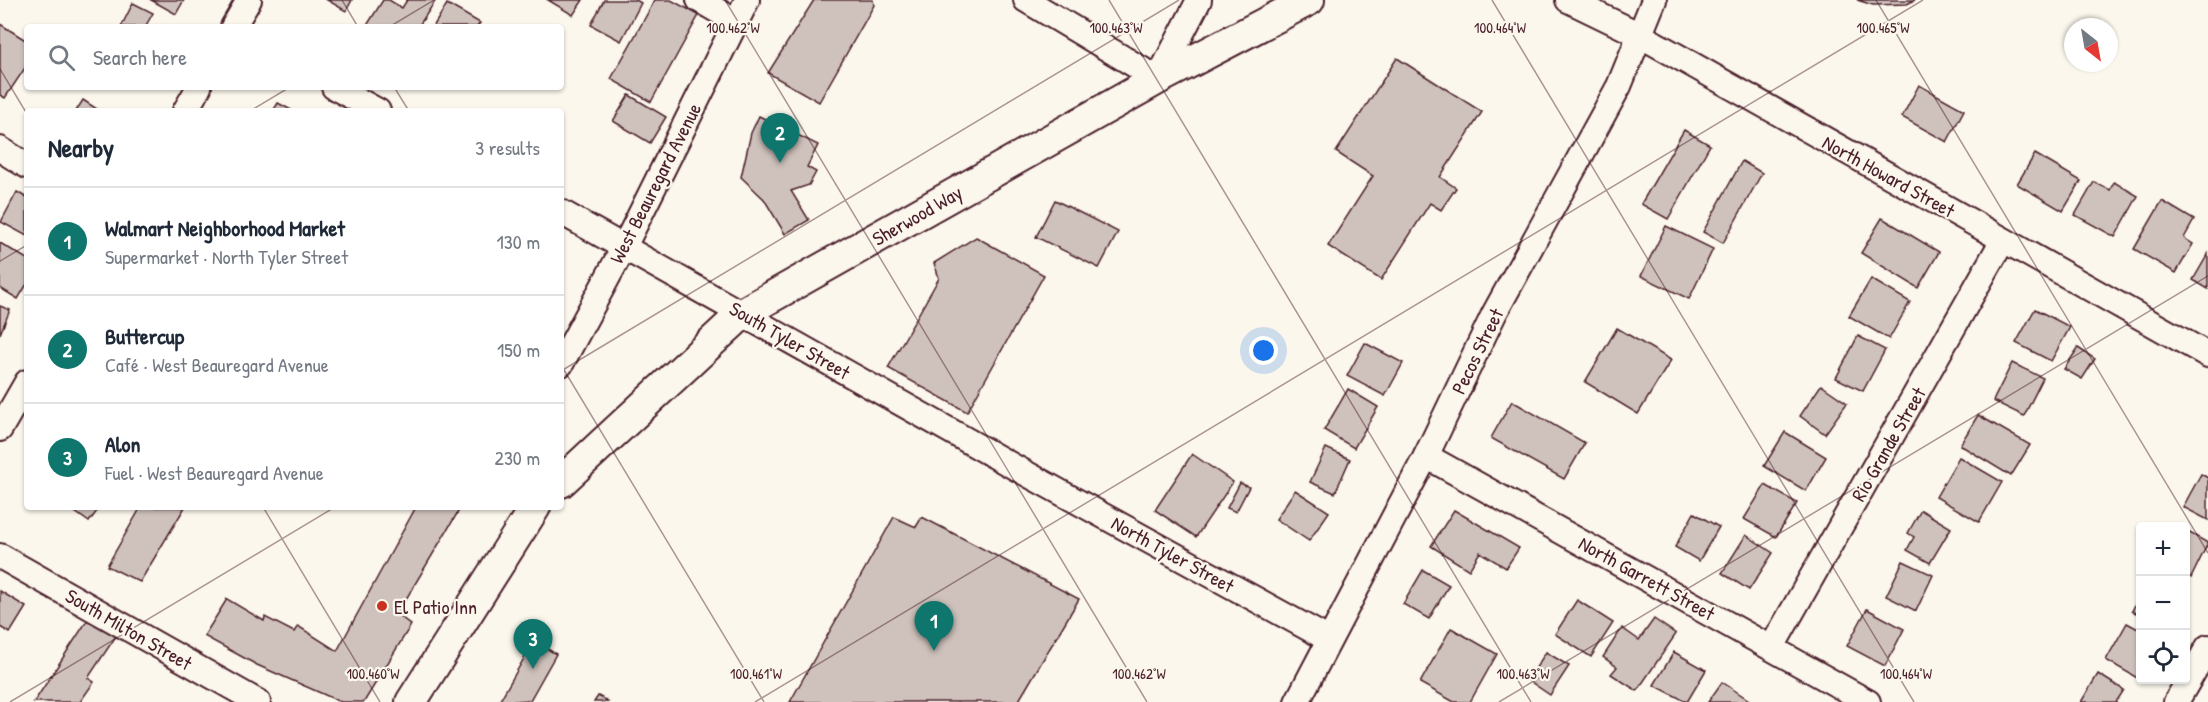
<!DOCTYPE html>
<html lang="en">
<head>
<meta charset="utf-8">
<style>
  body { margin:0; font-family:"Patrick Hand",sans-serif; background:#f2f2f3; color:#1f2937 }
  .controls { position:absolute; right:18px; bottom:18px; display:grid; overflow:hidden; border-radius:6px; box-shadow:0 2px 4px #0004 }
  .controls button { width:54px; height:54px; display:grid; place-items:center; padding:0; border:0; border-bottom:2px solid #e0e1e3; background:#fff; color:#1f2937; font:30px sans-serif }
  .compass { position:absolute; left:2064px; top:18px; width:54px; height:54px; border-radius:50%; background:#fff; box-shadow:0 2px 4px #0004; rotate:149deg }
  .you { position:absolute; left:1264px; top:351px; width:21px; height:21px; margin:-15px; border:4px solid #fff; border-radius:50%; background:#1a73e8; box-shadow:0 0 0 9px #1a73e833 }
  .badge { display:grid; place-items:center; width:39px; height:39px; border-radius:50%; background:#0f766e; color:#fff; font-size:20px; font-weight:700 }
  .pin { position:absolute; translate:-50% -50px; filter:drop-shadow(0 2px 3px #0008) }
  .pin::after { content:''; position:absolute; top:32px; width:21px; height:18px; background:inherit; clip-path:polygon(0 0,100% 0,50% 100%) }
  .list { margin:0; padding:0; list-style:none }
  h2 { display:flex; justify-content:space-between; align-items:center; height:78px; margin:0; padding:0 24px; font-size:26px }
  h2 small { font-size:20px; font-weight:400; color:#747a83 }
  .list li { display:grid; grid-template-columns:39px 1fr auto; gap:18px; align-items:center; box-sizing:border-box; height:108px; padding:0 24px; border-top:2px solid #e0e1e3 }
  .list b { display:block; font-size:22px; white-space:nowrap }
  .list p { margin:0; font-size:20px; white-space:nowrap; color:#747a83 }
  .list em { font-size:20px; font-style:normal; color:#747a83 }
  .icon { flex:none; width:33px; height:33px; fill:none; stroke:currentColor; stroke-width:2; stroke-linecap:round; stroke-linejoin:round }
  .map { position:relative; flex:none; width:2208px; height:702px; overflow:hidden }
  .search { position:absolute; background:#fff; box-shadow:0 2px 4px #0004; left:24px; top:24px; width:540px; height:66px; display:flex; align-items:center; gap:15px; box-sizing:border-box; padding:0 21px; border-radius:6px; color:#747a83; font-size:22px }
  .panel { position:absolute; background:#fff; box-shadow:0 2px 4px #0004; left:24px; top:108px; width:540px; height:402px; border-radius:6px }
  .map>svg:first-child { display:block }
  .building { fill:#cfc2bc; stroke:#4a1f2b; stroke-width:1.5 }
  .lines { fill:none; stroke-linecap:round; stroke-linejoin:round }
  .minor-casing { stroke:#4a1f2b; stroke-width:28 }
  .major-casing { stroke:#4a1f2b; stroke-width:34 }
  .minor { stroke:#fbf7ec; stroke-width:24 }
  .major { stroke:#fbf7ec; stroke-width:30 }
  .ticks { fill:none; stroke:#4a1f2b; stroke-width:1.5; stroke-opacity:0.45 }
  .poi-dot { fill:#c8321e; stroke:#fbf7ec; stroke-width:2 }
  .labels { text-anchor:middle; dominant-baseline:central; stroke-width:4.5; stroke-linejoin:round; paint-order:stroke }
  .street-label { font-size:20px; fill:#4a1f2b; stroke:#fbf7ec }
  .poi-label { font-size:20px; fill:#4a1f2b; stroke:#fbf7ec; text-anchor:start }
  .ticks-label { font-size:15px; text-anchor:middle; fill:#4a1f2b; stroke:#fbf7ec; stroke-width:4.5; stroke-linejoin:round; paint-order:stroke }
</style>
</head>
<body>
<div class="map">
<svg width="2208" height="702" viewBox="0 0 2208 702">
  <rect width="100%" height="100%" fill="#fbf7ec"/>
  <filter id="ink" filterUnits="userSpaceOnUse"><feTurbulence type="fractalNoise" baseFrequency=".0167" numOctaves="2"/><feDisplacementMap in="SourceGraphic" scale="12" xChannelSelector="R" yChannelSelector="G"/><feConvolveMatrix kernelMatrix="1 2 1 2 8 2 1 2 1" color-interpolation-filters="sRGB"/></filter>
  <g filter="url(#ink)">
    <g class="building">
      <polygon points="151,0 184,0 176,14"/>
      <polygon points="327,0 352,0 346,11"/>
      <polygon points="383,0 389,0 402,8 407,0 436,0 418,27 366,27"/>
      <polygon points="548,0 583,0 573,15"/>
      <polygon points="604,0 636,0 641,3 621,41 591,25"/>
      <polygon points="655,0 671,0 699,15 651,102 611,79"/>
      <polygon points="814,0 873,0 874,5 819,102 768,73"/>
      <polygon points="1857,0 1915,0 1907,4 1873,5"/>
      <polygon points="133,3 153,13 145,27 121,27"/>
      <polygon points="447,4 480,23 477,27 433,27"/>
      <polygon points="0,24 27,41 27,65 5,98 0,95"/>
      <polygon points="1397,58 1482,112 1440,177 1456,188 1441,210 1430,203 1381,280 1328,246 1373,176 1336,152"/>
      <polygon points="1919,85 1964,110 1947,142 1902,117"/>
      <polygon points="629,95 666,117 650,143 613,121"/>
      <polygon points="83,100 100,111 76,111"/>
      <polygon points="278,103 293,111 273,111"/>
      <polygon points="759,116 818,145 807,167 816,172 809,185 791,191 809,220 785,234 764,199 741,177 751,133"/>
      <polygon points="1684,130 1710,145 1668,219 1641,204"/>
      <polygon points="2035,154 2081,181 2063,211 2017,184"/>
      <polygon points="1742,161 1762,173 1723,243 1703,232"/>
      <polygon points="2094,182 2110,190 2114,182 2138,196 2115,237 2075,215"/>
      <polygon points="17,192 27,198 27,236 1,222"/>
      <polygon points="1055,200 1118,232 1099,268 1036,237"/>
      <polygon points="2162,201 2194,220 2184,238 2193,244 2176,273 2134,249"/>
      <polygon points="1882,218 1939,252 1918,288 1861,253"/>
      <polygon points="1666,226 1713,249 1689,299 1641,276"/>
      <polygon points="976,237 1044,275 967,412 888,368 939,278 934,263"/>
      <polygon points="0,243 27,259 27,284 18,299 0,288"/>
      <polygon points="2208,254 2208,289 2193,280"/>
      <polygon points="1871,279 1910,302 1889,339 1849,316"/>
      <polygon points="0,306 10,310 0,334"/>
      <polygon points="2035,309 2070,327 2051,361 2016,343"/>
      <polygon points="1617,328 1671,360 1638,414 1585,382"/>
      <polygon points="1858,336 1885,350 1863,391 1836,378"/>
      <polygon points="1365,343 1403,363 1385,396 1347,376"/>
      <polygon points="2078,348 2095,359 2082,379 2064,369"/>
      <polygon points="2012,363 2043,378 2024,416 1993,401"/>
      <polygon points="1821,385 1847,403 1825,434 1800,416"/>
      <polygon points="1348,389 1378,407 1354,448 1324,430"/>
      <polygon points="1512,401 1585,443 1564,479 1491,438"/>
      <polygon points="1978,415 2030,445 2011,476 1960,445"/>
      <polygon points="1785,432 1826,457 1806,491 1764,466"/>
      <polygon points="1326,448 1350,459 1335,493 1310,482"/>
      <polygon points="1192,454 1233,482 1196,537 1155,510"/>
      <polygon points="1959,457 2002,482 1979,522 1936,497"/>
      <polygon points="2201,474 2208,478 2208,520 2183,507"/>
      <polygon points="1240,483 1249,487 1236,512 1227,508"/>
      <polygon points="1765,485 1797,503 1776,537 1744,519"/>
      <polygon points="1295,490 1329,512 1309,541 1276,519"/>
      <polygon points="68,507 100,507 89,522"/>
      <polygon points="141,507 185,507 140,582 107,566"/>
      <polygon points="416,507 461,507 397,614 411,625 364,702 341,702 257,665 204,636 227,599 264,621 265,617 294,632 298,626 337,651"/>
      <polygon points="1454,510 1519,548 1506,568 1480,552 1469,570 1431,546"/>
      <polygon points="1921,510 1951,528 1930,563 1907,550 1914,537 1908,533"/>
      <polygon points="1694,513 1719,527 1699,561 1675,547"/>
      <polygon points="894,517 916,527 922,517 1079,599 1018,702 790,702"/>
      <polygon points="2186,531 2208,543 2191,578 2186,575"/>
      <polygon points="1746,535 1773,553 1749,590 1722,573"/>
      <polygon points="1903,561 1933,575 1916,611 1886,596"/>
      <polygon points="1423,570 1449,585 1429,619 1403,604"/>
      <polygon points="0,591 26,607 10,633 0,627"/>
      <polygon points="2140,595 2140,615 2132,611"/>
      <polygon points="1577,600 1613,623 1591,657 1555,634"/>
      <polygon points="1867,609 1904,629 1885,666 1847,646"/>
      <polygon points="94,610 122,627 88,678 94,682 80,702 34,702"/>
      <polygon points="1654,619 1676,634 1637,691 1611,674 1617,667 1603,657 1622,628 1639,640"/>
      <polygon points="2127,623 2140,630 2139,679 2106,660"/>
      <polygon points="1451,628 1497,654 1470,702 1454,702 1420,683"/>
      <polygon points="534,641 556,654 530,700 499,702"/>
      <polygon points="1546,652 1569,666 1550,695 1528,680"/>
      <polygon points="1674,652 1706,670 1687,702 1654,685"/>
      <polygon points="2098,674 2124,690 2116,702 2081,702"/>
      <polygon points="1722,682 1752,702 1708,702"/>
      <polygon points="598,696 609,702 594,702"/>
    </g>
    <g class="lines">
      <defs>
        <g id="minor">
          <polyline points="699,0 735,21"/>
          <polyline points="1026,0 1158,79 1199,0"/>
          <polyline points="1568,0 1638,34 2208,355"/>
          <polyline points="233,27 249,0"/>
          <polyline points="334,87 378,111"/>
          <polyline points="185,111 199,87"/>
          <polyline points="0,149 27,166"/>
          <polyline points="561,212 1018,469 1328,639"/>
          <polyline points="561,364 624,247 747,0"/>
          <polyline points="0,429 27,382"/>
          <polyline points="1426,456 1868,702"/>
          <polyline points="0,556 258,702"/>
          <polyline points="1772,647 2003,240"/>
          <polyline points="1297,702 1426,456 1494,314 1619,86 1654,0"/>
          <polyline points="2176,702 2208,647"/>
        </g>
        <g id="major">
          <polyline points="561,482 743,313 1158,79 1309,0"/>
          <polyline points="411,702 535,507"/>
        </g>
      </defs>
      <use href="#minor" class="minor-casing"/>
      <use href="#major" class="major-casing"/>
      <use href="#minor" class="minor"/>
      <use href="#major" class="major"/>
    </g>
  </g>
  <path class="ticks" d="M342,0L358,27M725,0L1147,702M1109,0L1531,702M1492,0L1914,702M1876,0L2208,553M389,27L434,0M0,69L27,114M394,87L409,111M250,111L290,87M0,261L27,245M561,365L764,702M561,371L1179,0M263,507L380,702M10,702L335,507M755,702L1923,0M1499,702L2208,276"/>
  <circle class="poi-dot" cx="382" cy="606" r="6"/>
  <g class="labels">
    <g class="street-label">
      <text transform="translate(1889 176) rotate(29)">North Howard Street</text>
      <text transform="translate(655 183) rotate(-63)">West Beauregard Avenue</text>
      <text transform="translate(917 215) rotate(-30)">Sherwood Way</text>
      <text transform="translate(790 340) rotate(30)">South Tyler Street</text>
      <text transform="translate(1477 351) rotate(-64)">Pecos Street</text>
      <text transform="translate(1888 444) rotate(-60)">Rio Grande Street</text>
      <text transform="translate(1173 554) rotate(29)">North Tyler Street</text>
      <text transform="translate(1647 578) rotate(29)">North Garrett Street</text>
      <text transform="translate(129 629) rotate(30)">South Milton Street</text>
    </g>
    <g class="poi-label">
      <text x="394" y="606">El Patio Inn</text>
    </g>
  </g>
  <g class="ticks-label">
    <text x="733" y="33">100.462°W</text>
    <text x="1116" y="33">100.463°W</text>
    <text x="1500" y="33">100.464°W</text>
    <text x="1883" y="33">100.465°W</text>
    <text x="373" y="679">100.460°W</text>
    <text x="756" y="679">100.461°W</text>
    <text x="1139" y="679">100.462°W</text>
    <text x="1523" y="679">100.463°W</text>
    <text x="1906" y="679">100.464°W</text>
  </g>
</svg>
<div class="controls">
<button>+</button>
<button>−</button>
<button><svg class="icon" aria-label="locate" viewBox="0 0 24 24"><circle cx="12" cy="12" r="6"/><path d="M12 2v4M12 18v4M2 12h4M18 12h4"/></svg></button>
</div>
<svg class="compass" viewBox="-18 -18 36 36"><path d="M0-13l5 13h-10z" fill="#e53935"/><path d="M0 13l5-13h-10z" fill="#747a83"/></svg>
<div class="you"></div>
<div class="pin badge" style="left:934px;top:651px">1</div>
<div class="pin badge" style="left:780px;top:163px">2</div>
<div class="pin badge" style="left:533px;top:669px">3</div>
<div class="search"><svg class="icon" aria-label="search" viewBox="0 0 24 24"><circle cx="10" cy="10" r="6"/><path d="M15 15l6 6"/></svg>Search here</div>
<section class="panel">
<h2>Nearby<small>3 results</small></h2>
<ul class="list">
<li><span class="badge">1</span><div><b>Walmart Neighborhood Market</b><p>Supermarket · North Tyler Street</p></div><em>130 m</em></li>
<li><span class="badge">2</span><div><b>Buttercup</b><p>Café · West Beauregard Avenue</p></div><em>150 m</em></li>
<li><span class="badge">3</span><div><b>Alon</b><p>Fuel · West Beauregard Avenue</p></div><em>230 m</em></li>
</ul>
</section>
</div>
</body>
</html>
